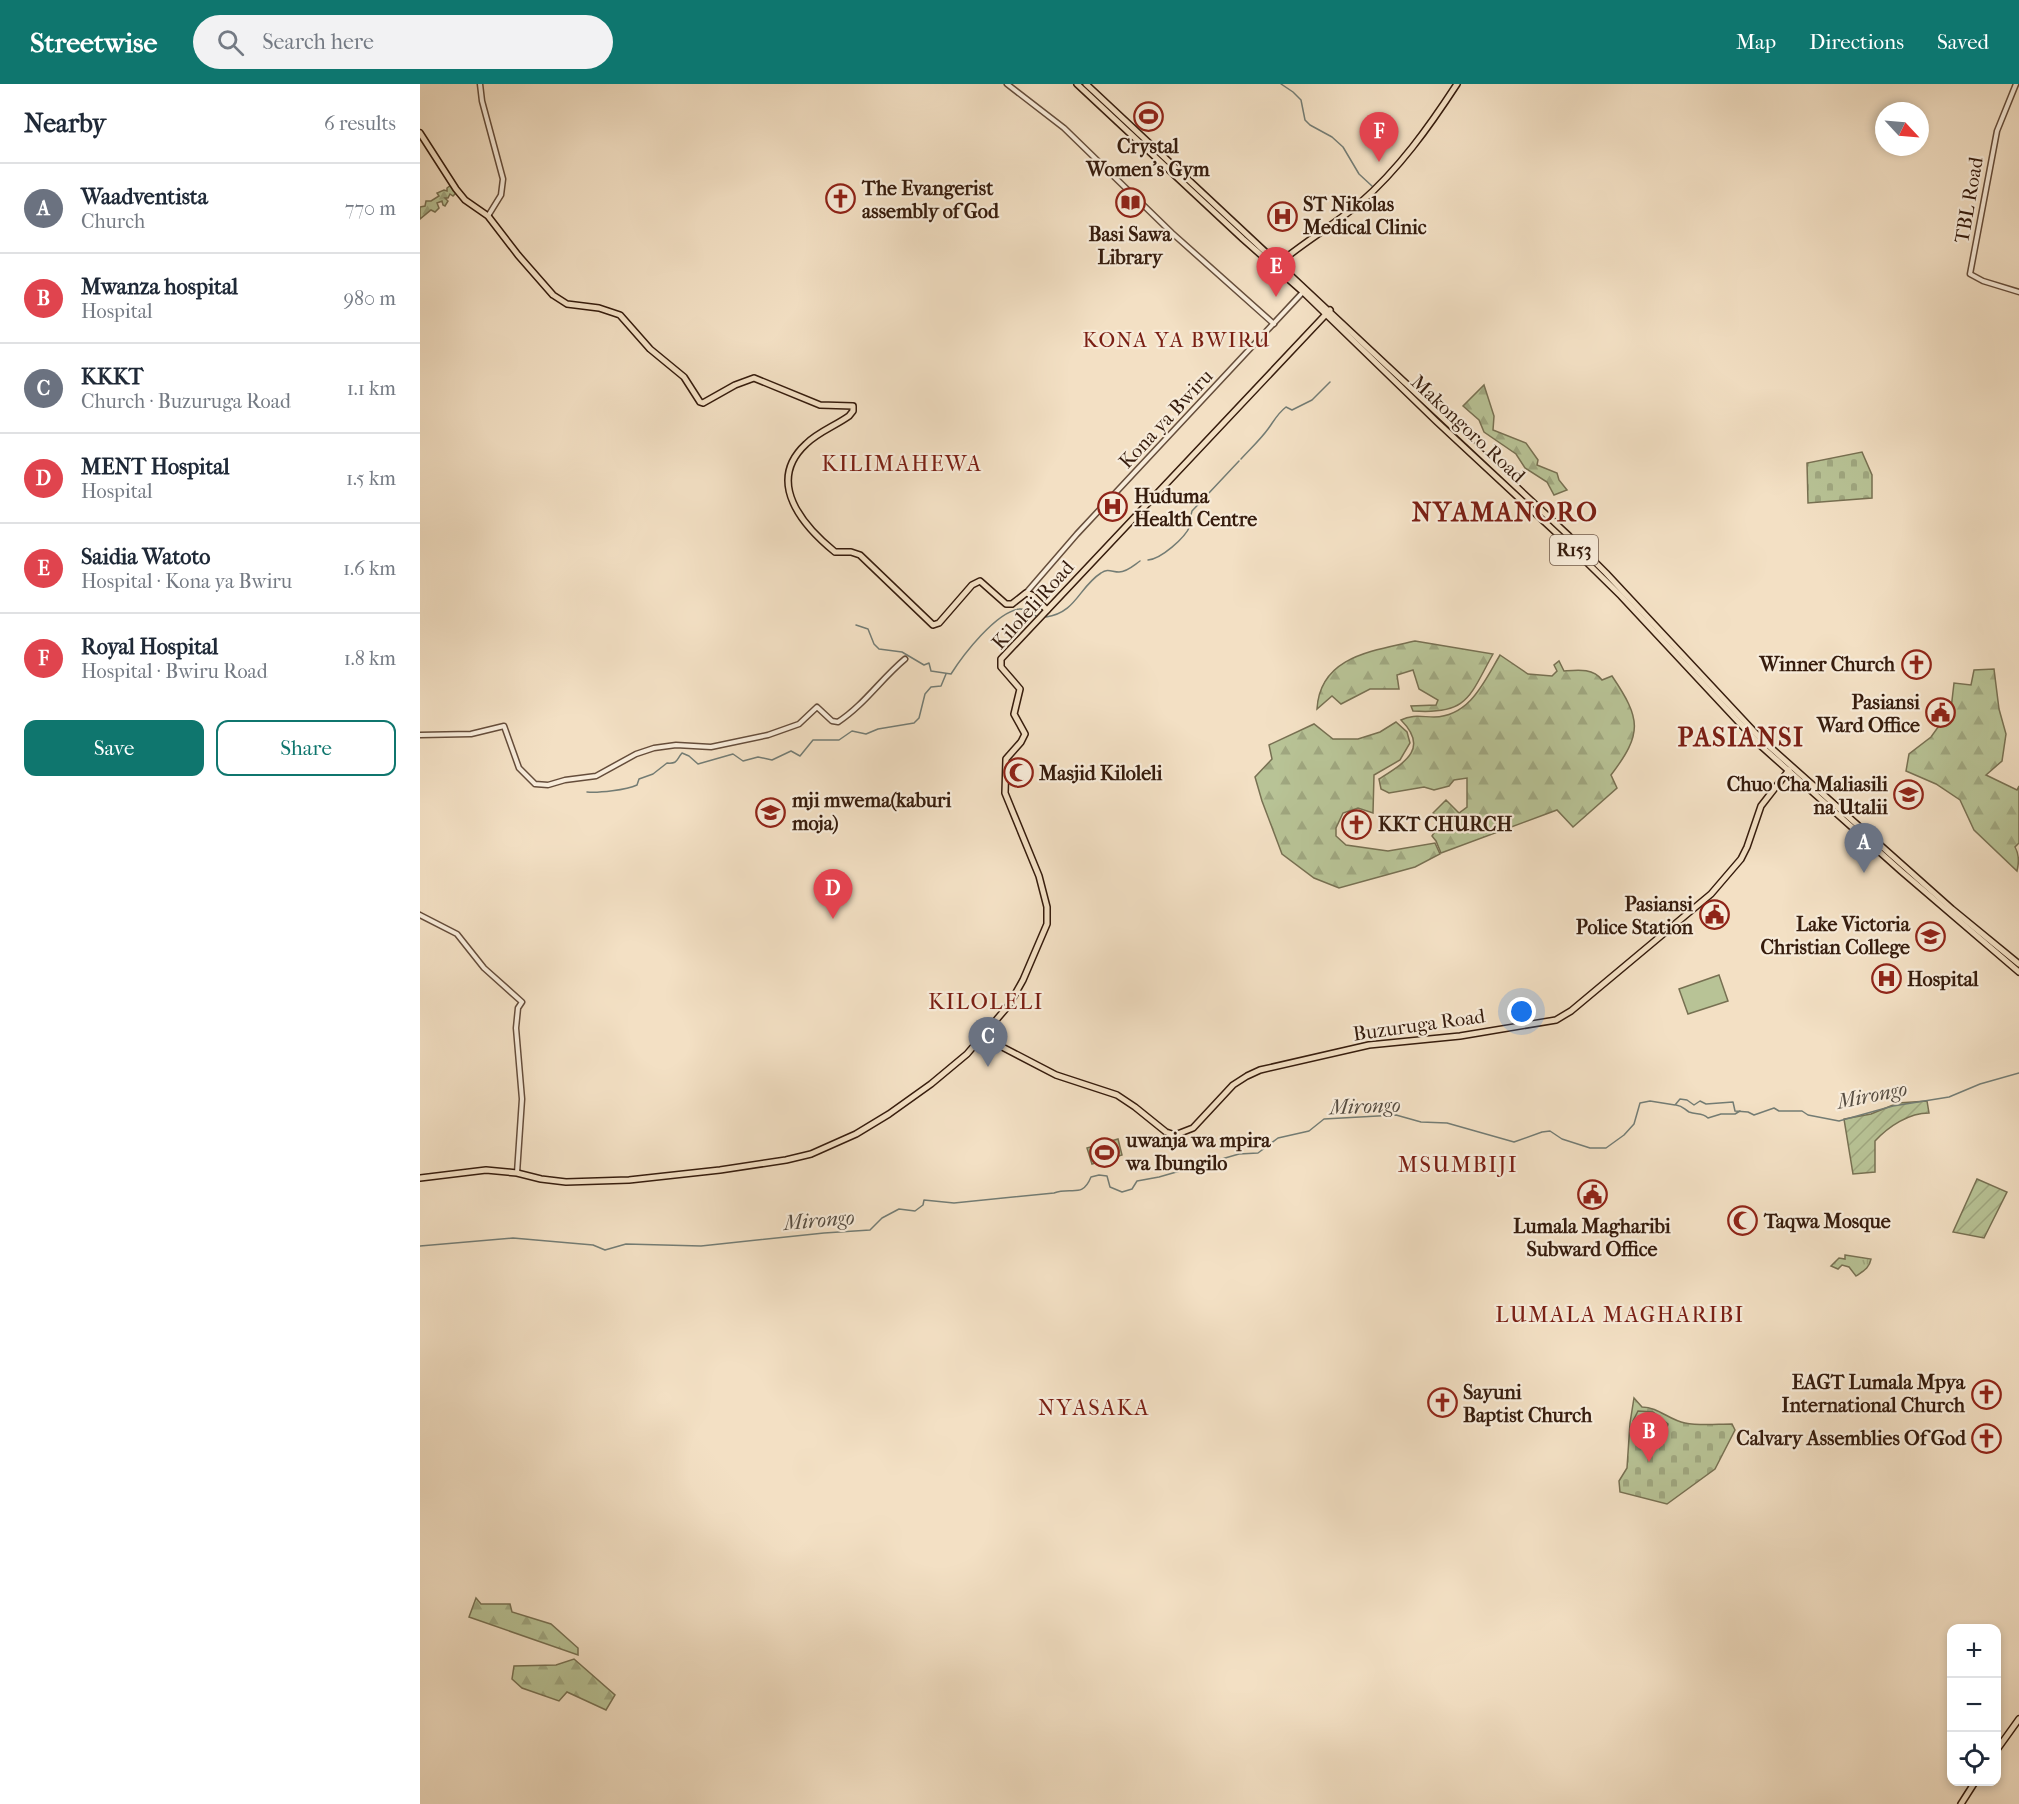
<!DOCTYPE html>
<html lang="en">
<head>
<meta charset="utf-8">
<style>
  body { margin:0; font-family:"IM FELL French Canon",serif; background:#f2f2f3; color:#1f2937 }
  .controls { position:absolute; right:18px; bottom:18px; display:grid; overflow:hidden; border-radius:12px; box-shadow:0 3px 9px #0003 }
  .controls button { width:54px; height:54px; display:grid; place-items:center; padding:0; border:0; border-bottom:2px solid #e0e1e3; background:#fff; color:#1f2937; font:30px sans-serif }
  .compass { position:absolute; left:1455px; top:18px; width:54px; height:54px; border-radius:50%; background:#fff; box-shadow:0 3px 9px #0003; rotate:116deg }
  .you { position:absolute; left:1102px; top:928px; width:21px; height:21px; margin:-15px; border:4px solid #fff; border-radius:50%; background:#1a73e8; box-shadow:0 0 0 9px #1a73e833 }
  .badge { display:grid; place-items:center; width:39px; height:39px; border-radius:50%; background:#0f766e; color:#fff; font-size:20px; font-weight:700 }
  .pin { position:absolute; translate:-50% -50px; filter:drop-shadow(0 2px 3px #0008) }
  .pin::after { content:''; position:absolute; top:32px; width:21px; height:18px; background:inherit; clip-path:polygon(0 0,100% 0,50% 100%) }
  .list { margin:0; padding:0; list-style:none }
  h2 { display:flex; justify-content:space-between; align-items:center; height:78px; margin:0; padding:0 24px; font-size:26px }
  h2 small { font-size:20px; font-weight:400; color:#747a83 }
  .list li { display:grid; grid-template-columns:39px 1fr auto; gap:18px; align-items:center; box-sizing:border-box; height:90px; padding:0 24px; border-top:2px solid #e0e1e3 }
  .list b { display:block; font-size:22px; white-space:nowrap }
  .list p { margin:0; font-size:20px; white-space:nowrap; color:#747a83 }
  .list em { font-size:20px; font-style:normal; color:#747a83 }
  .actions { display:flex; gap:12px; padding:18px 24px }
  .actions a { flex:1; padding:14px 0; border:2px solid #0f766e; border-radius:12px; text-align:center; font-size:21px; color:#0f766e }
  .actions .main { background:#0f766e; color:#fff }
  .icon { flex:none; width:33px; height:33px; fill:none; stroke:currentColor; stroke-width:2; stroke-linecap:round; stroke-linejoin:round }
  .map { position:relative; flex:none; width:1599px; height:1720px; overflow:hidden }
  header { display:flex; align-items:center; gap:36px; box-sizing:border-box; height:84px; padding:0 30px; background:#0f766e; color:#fff }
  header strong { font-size:28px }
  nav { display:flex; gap:33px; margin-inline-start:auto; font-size:21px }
  .search { width:420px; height:54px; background:#f2f2f3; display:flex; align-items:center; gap:15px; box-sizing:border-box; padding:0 21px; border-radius:33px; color:#747a83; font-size:22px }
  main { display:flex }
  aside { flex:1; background:#fff }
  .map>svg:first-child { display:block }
  .grass { fill:url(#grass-tufts); stroke:#777052; stroke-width:1.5 }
  .forest { fill:url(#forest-firs); stroke:#777052; stroke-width:1.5 }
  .cemetery { fill:url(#cemetery-stones); stroke:#777052; stroke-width:1.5 }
  .park { fill:#b8c396; stroke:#777052; stroke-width:1.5 }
  .garden { fill:url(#garden-furrows); stroke:#777052; stroke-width:1.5 }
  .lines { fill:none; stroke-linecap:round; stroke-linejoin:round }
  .stream { stroke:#737c74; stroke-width:1.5 }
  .minor-casing { stroke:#654d3b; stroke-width:7 }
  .major-casing { stroke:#361c0d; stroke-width:8 }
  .minor { stroke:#f7ebd9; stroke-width:4 }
  .major { stroke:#f3e0c4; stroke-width:5 }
  .labels { text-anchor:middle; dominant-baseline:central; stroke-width:4.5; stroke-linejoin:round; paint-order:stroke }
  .shield { fill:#f7ebd9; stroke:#705a4a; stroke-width:1.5 }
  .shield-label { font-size:18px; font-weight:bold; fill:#361c0d }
  .poi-label { font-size:20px; font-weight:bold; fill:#361c0d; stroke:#f7ebd9; text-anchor:start }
  .street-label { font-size:20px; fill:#361c0d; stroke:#f7ebd9 }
  .neighbourhood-label { font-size:21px; letter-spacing:1.5px; fill:#7a1f14; stroke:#f7ebd9 }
  .water-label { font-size:21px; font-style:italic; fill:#554c41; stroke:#f7ebd9 }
  .quarter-label { font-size:22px; letter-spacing:1.5px; fill:#7a1f14; stroke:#f7ebd9 }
  .district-label { font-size:26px; font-weight:bold; letter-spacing:1.5px; fill:#7a1f14; stroke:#f7ebd9 }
</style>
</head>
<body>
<header>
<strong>Streetwise</strong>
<div class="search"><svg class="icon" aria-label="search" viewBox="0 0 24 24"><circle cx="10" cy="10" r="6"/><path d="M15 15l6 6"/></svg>Search here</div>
<nav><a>Map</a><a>Directions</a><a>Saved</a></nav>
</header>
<main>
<aside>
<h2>Nearby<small>6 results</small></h2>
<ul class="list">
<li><span class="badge" style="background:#6b7280">A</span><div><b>Waadventista</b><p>Church</p></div><em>770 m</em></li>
<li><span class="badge" style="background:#e0444e">B</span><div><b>Mwanza hospital</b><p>Hospital</p></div><em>980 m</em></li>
<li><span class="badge" style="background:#6b7280">C</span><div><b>KKKT</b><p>Church · Buzuruga Road</p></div><em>1.1 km</em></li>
<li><span class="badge" style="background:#e0444e">D</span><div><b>MENT Hospital</b><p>Hospital</p></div><em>1.5 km</em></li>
<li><span class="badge" style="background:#e0444e">E</span><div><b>Saidia Watoto</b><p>Hospital · Kona ya Bwiru</p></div><em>1.6 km</em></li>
<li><span class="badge" style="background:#e0444e">F</span><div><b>Royal Hospital</b><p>Hospital · Bwiru Road</p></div><em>1.8 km</em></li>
</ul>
<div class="actions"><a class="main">Save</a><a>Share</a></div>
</aside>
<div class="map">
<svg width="1599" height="1720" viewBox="0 0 1599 1720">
  <defs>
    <pattern id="grass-tufts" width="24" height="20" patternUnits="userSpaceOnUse" patternTransform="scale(1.5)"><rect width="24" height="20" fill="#b8c396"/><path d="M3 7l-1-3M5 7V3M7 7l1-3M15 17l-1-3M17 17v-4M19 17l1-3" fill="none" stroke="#9fa780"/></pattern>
    <pattern id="forest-firs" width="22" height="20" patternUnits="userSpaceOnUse" patternTransform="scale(1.5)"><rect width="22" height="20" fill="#b8c396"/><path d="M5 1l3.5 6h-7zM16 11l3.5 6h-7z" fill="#9fa780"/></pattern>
    <pattern id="cemetery-stones" width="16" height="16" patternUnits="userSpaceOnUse" patternTransform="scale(1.5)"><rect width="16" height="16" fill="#b8c396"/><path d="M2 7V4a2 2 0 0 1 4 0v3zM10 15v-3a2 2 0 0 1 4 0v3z" fill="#9fa780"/></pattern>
    <pattern id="garden-furrows" width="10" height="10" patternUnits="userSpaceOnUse" patternTransform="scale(1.5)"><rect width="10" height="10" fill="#b8c396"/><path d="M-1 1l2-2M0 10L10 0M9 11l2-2" fill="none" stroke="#9fa780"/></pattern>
  </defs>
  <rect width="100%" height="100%" fill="#f3e0c4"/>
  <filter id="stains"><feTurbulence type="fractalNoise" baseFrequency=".00333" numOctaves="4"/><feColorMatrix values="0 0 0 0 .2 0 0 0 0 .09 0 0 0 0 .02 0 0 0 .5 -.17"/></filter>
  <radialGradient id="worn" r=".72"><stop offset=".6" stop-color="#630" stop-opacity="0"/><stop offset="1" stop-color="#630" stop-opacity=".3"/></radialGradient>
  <path class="grass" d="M1425,1171L1451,1175C1449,1185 1443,1187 1436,1192L1429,1183L1422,1181L1418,1185L1411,1182L1419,1174L1425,1175Z"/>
  <g class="forest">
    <polygon points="31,101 36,109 33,112 30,110 28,114 25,114 28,117 25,122 23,121 22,117 17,119 19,124 15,128 11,126 0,135 0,123 5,122 6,117 11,117 19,112 17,109 24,106 27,107 27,104"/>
    <polygon points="1064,301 1074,332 1073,346 1106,359 1118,376 1117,381 1137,389 1139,396 1147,406 1134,411 1127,398 1105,384 1096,370 1064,348 1059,336 1043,322"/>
    <path d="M995,557L1073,570C1049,613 1048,631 993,627L991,622L1016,621L1018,616L999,605L993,586L977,591L979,605H950L921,620L912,612L897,625C900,572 953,567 995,557Z"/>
    <path d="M1080,571L1108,590L1132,592L1137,587L1134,581L1139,577L1144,587C1158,586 1173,584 1182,596L1192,592C1221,635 1223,649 1191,691L1197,704L1153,743L1137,726L1021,769L1016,757L1012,752L1021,738L1013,729L1026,716L1039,729L1047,723V694L1034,696L1029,702L1014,706L1004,703L969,709L961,705L959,695C984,679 1010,665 981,636C992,630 1003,633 1014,633C1050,632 1064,598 1080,571Z"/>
    <path d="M1574,585L1579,625L1586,650L1582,677L1566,691L1597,706L1599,702V759L1595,763C1599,770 1599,779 1597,787L1554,746L1540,716L1516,700L1486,687L1489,670L1511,653L1531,625L1534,599L1551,601L1554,586Z"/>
    <polygon points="976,638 987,648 990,659 980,676 954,691 953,729 938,724 923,729 916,744 916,752 926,761 968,767 1015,759 1020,770 995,783 919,804 894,794 862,770 842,717 835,693 852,675 849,661 894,640 913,655 938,655 960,648"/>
    <polygon points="56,1514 61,1520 90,1520 92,1528 131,1540 158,1564 158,1571 49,1533"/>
    <polygon points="154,1575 195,1611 186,1626 147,1608 139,1617 102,1604 92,1595 94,1582 136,1581"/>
  </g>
  <g class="cemetery">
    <polygon points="1442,368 1452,391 1452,414 1388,419 1387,379"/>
    <path d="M1214,1314L1222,1323C1238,1323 1249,1336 1265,1339C1280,1342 1297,1340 1312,1340L1315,1346L1295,1385L1247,1420L1200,1408L1199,1397L1207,1384L1210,1339Z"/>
  </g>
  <g class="park">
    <polygon points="1299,891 1308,917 1268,930 1259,905"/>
    <polygon points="698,1055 702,1071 672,1080 667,1064"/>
    <polygon points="1218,1327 1233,1328 1248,1340 1245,1351 1213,1344 1213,1337"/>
  </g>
  <g class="garden">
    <path d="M1507,1017L1509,1029C1489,1029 1469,1042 1455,1057V1088L1433,1090L1424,1035L1451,1030L1478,1019Z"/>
    <polygon points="1557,1095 1587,1108 1564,1154 1533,1148"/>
  </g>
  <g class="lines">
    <g class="stream">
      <polyline points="861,0 873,8 881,16 885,36 890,41 912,53 923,63 939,90 952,102"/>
      <path d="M821,375C830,365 840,356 848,345C854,337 857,330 866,323L872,326L892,316L910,298"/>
      <path d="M728,476C741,475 765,454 770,442C771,437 770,432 772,427L819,377"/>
      <path d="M626,533C656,529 659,503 681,489C688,484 692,488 699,488C707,488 714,481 720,477"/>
      <path d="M436,541L448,545L454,560L459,565L482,568L504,581L509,579L511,587L531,590C543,571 576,528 599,525C605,524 611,529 616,532"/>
      <path d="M167,708C179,709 206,706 217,701L219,695L233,690L247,679C258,680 256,676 262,669L269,672L278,680L313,670L323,677L338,673L352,676L371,667L380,672L393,656H419L432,647L446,650L458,645L494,639L499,634L505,610L511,603L521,602L526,590"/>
      <path d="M1256,1021C1263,1022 1264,1025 1269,1028C1277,1031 1282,1028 1288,1034L1301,1030H1315L1320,1027"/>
      <path d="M0,1162L93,1154L173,1161L185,1166L206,1160L281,1162L404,1149L450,1146L462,1134L479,1125L495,1127L503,1121L504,1116L534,1119L634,1109C652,1102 662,1115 671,1093L679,1091L687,1092L690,1103L702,1108L712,1105L717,1097L739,1093L819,1070L838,1069L858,1054L889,1047L904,1035L976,1031L1001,1038L1027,1039L1094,1058L1122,1048L1130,1047L1142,1055L1170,1064H1186L1204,1051L1214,1040L1220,1019L1230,1017L1255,1021L1260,1015L1267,1016L1274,1021L1280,1017L1286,1020L1313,1018L1315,1027L1328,1028L1334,1031L1354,1024L1359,1027H1382L1388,1031L1419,1037L1473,1022L1529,1013L1560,1000L1599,989"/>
    </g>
    <defs>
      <g id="minor">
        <polyline points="60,0 62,17 83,95 81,111 68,132"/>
        <polyline points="587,0 644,44 752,149 854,240"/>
        <polyline points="1596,0 1577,47 1550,190 1563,197 1599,208"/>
        <polyline points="606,509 657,450 883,208"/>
        <path d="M0,651L51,650L84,642L99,684L115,700L128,701L145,696L176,692L216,670L234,664L256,661L291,663L348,651L379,640L397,623L412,637L418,638C444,621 461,595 485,575"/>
        <polyline points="0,831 37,850 64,884 102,918 98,924 96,944 102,1015 97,1089"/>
      </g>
      <g id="major">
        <polyline points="657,0 823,155 883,208 1016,337 1144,456 1201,512 1341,662 1481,787 1599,888"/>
        <polyline points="666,0 1149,452 1186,489 1341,655 1532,825 1599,880"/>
        <path d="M0,49L36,105L45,116L68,132L98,171L133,211L147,220L179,224L200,231L230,265L264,293L280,318L283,319L315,301L334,294L400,321L433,322V327L429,332C415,342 398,348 386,360C345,398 383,442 415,468H431L440,471L513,541L519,539L552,501L560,497L586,520H592L606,509L612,511L627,526"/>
        <path d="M858,180C884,158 914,141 940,119C979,85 1009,43 1037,0"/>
        <polyline points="563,953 636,991 697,1011 715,1023 746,1048 755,1051 773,1044 813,1001 827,992 840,986 949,961 1040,952 1136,936 1151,927 1291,810 1321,775 1327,763 1341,722 1369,686"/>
        <polyline points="0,1094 66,1086 97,1089 121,1095 146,1098 209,1096 300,1086 366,1076 391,1070 436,1050 469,1030 511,1000 547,970 589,921 603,896 627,840 627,823 619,792 585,709 586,675 601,658 605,650 594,630 600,605 581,583 581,575 910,226"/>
        <polyline points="1576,1667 1599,1635"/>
        <polyline points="1541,1720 1555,1698"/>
      </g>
    </defs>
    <use href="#minor" class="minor-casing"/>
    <use href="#major" class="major-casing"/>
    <use href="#minor" class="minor"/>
    <use href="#major" class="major"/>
  </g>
  <defs>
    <symbol id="stadium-ring" viewBox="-11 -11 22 22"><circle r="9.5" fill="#f7ebd9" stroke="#8f2418" stroke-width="1.5"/><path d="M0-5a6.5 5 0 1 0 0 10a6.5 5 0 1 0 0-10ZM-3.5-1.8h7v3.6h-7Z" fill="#8f2418"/></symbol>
    <symbol id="church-ring" viewBox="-11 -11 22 22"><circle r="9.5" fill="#f7ebd9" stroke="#8f2418" stroke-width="1.5"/><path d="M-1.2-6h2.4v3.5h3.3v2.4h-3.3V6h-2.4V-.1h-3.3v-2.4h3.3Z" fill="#8f2418"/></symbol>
    <symbol id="library-ring" viewBox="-11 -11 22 22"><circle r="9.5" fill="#f7ebd9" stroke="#8f2418" stroke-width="1.5"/><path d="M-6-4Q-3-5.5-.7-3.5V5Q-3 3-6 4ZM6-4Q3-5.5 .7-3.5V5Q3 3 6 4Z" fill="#8f2418"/></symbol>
    <symbol id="hospital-ring" viewBox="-11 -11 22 22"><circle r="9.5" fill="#f7ebd9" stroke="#8f2418" stroke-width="1.5"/><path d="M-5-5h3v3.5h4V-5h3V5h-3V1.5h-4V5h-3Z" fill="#8f2418"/></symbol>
    <symbol id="civic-ring" viewBox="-11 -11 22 22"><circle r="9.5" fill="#f7ebd9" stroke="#8f2418" stroke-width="1.5"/><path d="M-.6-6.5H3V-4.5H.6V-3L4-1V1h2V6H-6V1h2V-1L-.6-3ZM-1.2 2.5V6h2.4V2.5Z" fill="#8f2418"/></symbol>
    <symbol id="mosque-ring" viewBox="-11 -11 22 22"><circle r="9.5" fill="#f7ebd9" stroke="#8f2418" stroke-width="1.5"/><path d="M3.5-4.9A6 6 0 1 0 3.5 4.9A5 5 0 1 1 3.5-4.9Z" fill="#8f2418"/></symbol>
    <symbol id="university-ring" viewBox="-11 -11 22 22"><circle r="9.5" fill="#f7ebd9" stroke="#8f2418" stroke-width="1.5"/><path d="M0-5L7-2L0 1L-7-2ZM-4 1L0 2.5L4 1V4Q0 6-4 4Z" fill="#8f2418"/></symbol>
  </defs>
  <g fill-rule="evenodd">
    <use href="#stadium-ring" x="712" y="16" width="33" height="33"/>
    <use href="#church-ring" x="404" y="98" width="33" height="33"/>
    <use href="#library-ring" x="694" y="102" width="33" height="33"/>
    <use href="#hospital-ring" x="846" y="116" width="33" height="33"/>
    <use href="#hospital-ring" x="676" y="406" width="33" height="33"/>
    <use href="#church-ring" x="1480" y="564" width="33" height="33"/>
    <use href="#civic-ring" x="1504" y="612" width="33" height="33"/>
    <use href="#mosque-ring" x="582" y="672" width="33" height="33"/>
    <use href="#university-ring" x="1472" y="694" width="33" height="33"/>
    <use href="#university-ring" x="334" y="712" width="33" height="33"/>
    <use href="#church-ring" x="920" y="724" width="33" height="33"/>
    <use href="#civic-ring" x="1278" y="814" width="33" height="33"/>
    <use href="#university-ring" x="1494" y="836" width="33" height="33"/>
    <use href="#hospital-ring" x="1450" y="878" width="33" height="33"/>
    <use href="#stadium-ring" x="668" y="1052" width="33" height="33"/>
    <use href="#civic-ring" x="1156" y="1094" width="33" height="33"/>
    <use href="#mosque-ring" x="1306" y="1120" width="33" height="33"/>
    <use href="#church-ring" x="1550" y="1294" width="33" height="33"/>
    <use href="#church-ring" x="1006" y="1302" width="33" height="33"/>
    <use href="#church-ring" x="1550" y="1338" width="33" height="33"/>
  </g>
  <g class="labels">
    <rect class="shield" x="1130" y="451" width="48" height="30" rx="4.5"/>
    <g class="shield-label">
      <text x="1154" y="466">R153</text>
    </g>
    <g class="poi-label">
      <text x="728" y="62" text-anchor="middle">Crystal<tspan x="728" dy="23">Women's Gym</tspan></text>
      <text x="442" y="104">The Evangerist<tspan x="442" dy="23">assembly of God</tspan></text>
      <text x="883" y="120">ST Nikolas<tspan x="883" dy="23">Medical Clinic</tspan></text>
      <text x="710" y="150" text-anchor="middle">Basi Sawa<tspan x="710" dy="23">Library</tspan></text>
      <text x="714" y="412">Huduma<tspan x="714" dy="23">Health Centre</tspan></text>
      <text x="1475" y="580" text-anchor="end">Winner Church</text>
      <text x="1500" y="618" text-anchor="end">Pasiansi<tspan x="1500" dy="23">Ward Office</tspan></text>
      <text x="619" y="689">Masjid Kiloleli</text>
      <text x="1468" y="700" text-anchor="end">Chuo Cha Maliasili<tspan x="1468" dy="23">na Utalii</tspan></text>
      <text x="372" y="716">mji mwema(kaburi<tspan x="372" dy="23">moja)</tspan></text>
      <text x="958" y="740">KKT CHURCH</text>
      <text x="1273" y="820" text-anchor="end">Pasiansi<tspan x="1273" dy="23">Police Station</tspan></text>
      <text x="1490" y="840" text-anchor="end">Lake Victoria<tspan x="1490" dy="23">Christian College</tspan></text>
      <text x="1487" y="895">Hospital</text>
      <text x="706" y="1056">uwanja wa mpira<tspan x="706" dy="23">wa Ibungilo</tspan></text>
      <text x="1344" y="1137">Taqwa Mosque</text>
      <text x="1172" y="1142" text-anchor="middle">Lumala Magharibi<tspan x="1172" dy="23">Subward Office</tspan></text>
      <text x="1545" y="1298" text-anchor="end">EAGT Lumala Mpya<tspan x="1545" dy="23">International Church</tspan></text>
      <text x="1043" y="1308">Sayuni<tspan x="1043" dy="23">Baptist Church</tspan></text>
      <text x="1546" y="1354" text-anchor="end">Calvary Assemblies Of God</text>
    </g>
    <g class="street-label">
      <text transform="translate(1549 116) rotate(-80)">TBL Road</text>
      <text transform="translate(746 335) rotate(-47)">Kona ya Bwiru</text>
      <text transform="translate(1048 345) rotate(43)">Makongoro Road</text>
      <text transform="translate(613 521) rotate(-48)">Kiloleli Road</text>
      <text transform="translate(999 941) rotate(-8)">Buzuruga Road</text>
    </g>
    <g class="neighbourhood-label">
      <text x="757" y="256">KONA YA BWIRU</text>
    </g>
    <g class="water-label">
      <text transform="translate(1452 1011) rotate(-11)">Mirongo</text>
      <text transform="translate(945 1022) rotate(-2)">Mirongo</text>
      <text transform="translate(399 1136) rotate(-5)">Mirongo</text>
    </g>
    <g class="quarter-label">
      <text x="482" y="380">KILIMAHEWA</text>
      <text x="566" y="918">KILOLELI</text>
      <text x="1038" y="1081">MSUMBIJI</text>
      <text x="1200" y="1231">LUMALA MAGHARIBI</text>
      <text x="674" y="1324">NYASAKA</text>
    </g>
    <g class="district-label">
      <text x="1085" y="428">NYAMANORO</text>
      <text x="1321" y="653">PASIANSI</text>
    </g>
  </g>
  <rect width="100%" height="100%" filter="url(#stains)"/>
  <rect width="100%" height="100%" fill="url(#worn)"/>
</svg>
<div class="controls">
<button>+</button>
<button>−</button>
<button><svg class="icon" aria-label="locate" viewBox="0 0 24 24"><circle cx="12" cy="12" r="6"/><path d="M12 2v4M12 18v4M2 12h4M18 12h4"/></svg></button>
</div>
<svg class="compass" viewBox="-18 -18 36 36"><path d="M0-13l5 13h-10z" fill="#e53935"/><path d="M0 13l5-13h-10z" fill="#747a83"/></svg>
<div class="you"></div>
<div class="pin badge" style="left:1444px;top:789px;background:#6b7280">A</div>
<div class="pin badge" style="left:1229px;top:1378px;background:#e0444e">B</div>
<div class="pin badge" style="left:568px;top:983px;background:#6b7280">C</div>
<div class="pin badge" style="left:413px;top:835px;background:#e0444e">D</div>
<div class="pin badge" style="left:856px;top:213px;background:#e0444e">E</div>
<div class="pin badge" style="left:959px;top:78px;background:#e0444e">F</div>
</div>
</main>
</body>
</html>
